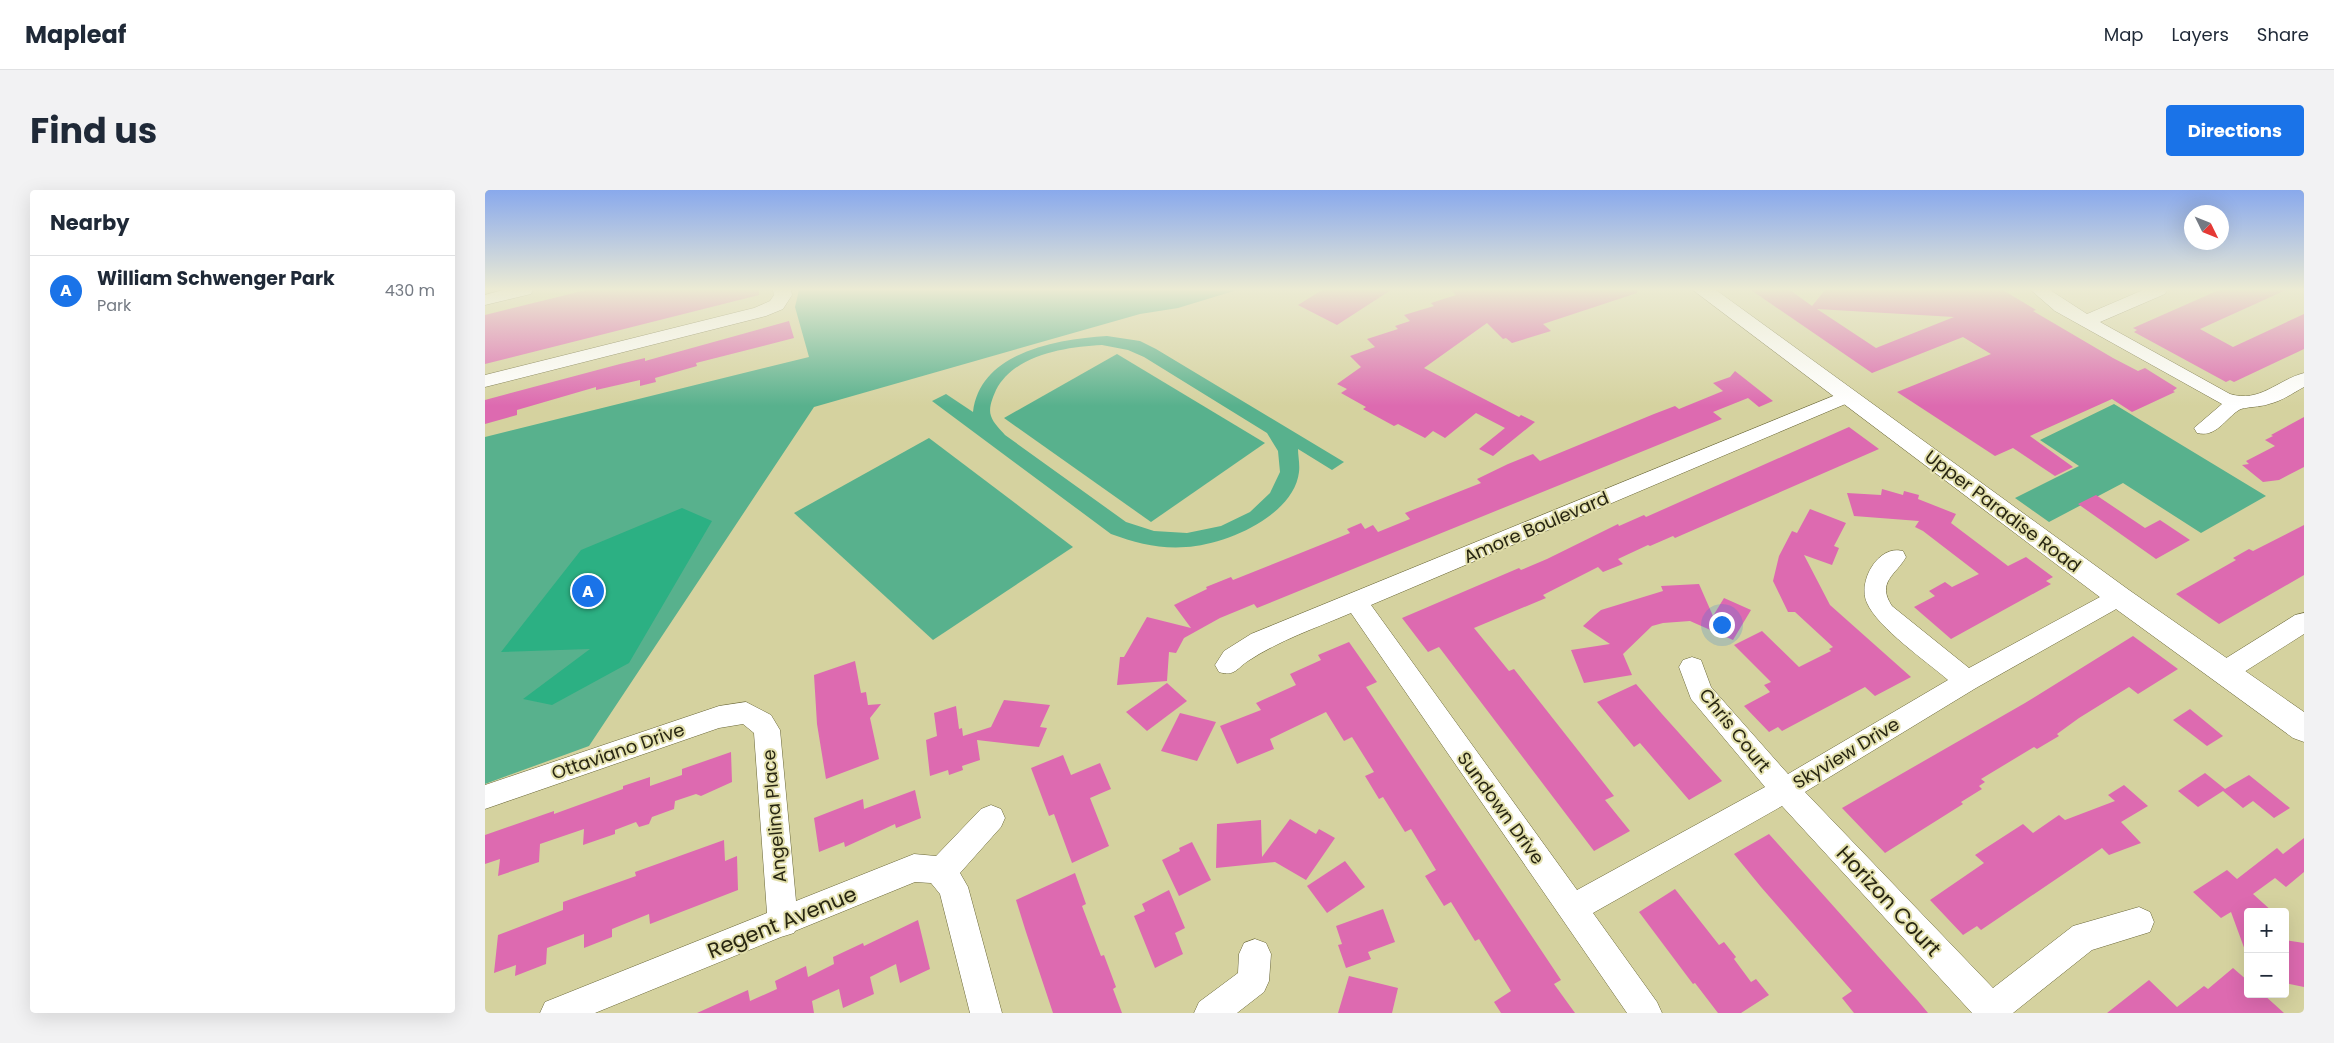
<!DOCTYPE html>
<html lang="en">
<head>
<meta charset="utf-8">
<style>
  body { margin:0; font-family:Poppins,sans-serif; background:#f2f2f3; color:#1f2937 }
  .controls { position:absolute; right:15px; bottom:15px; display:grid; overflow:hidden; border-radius:5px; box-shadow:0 5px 20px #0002 }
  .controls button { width:45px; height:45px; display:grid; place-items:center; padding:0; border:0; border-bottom:1px solid #e0e1e3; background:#fff; color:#1f2937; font:25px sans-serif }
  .compass { position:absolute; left:1699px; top:15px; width:45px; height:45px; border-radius:50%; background:#fff; box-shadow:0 5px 20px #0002; rotate:133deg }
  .you { position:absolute; left:1236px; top:434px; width:18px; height:18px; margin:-12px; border:4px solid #fff; border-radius:50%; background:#1a73e8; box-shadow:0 0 0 8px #1a73e833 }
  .badge { display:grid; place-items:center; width:32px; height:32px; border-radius:50%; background:#1a73e8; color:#fff; font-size:16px; font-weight:700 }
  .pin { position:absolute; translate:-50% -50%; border:2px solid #fff; box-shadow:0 1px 5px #0006 }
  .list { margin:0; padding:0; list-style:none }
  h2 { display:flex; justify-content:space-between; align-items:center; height:65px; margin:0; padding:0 20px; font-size:21px }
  h2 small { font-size:16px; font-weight:400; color:#747a83 }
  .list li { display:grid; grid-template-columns:32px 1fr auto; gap:15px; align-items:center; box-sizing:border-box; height:70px; padding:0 20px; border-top:1px solid #e0e1e3 }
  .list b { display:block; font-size:19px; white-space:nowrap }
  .list p { margin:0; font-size:16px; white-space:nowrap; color:#747a83 }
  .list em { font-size:16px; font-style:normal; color:#747a83 }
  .map { position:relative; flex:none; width:1819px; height:823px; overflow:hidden; border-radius:5px }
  header { display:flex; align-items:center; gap:30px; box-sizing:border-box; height:70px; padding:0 25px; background:#fff; border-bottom:1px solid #e0e1e3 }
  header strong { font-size:24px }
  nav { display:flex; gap:28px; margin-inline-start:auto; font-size:18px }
  .intro { display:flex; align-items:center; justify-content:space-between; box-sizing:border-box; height:120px; padding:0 30px }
  h1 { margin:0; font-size:35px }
  .button { padding:12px 22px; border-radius:5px; background:#1a73e8; color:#fff; font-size:18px; font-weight:700 }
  main { display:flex; gap:30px; padding:0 30px }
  aside { flex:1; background:#fff; border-radius:5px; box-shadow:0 5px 20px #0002 }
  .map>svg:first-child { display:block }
  .green { fill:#58b18d; fill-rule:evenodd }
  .forest { fill:#2cb083 }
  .building { fill:#dd6ab0; fill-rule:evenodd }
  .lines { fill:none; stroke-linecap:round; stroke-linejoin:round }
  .minor-casing { stroke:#6a6738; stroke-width:1 }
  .major-casing { stroke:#6a6738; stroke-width:1 }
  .minor { fill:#fff; fill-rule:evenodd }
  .major { fill:#fff; fill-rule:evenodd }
  .labels { text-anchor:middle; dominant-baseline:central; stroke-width:4; stroke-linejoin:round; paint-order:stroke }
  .street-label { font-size:18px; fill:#282612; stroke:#e2dfac }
  .near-street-label { font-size:21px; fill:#282612; stroke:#e2dfac }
</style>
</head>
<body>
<header>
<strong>Mapleaf</strong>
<nav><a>Map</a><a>Layers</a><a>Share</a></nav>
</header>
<div class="intro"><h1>Find us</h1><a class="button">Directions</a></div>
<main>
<aside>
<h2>Nearby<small></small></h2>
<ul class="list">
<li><span class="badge">A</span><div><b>William Schwenger Park</b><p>Park</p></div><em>430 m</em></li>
</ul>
</aside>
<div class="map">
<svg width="1819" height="823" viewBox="0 0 1819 823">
  <rect width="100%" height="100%" fill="#d5d29f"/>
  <g class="green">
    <polygon points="314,100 752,100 693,118 655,124 329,217 104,556 0,594 0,247 324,167 310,117"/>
    <path d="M622,146L655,151L671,159L859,272L847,280L813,259C813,266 815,274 814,282C809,326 740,355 701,357C674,359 651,353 626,344L447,211L461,204L488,222C495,162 572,149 622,146ZM617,155L643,160L659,167L782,243L793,261L795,282L785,303L765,322L736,336L702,343L669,341L641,332L520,245C516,240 508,233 506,226C503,218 508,207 511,200C530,164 581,157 617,155Z"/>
    <polygon points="632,164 780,253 666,332 519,228"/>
    <polygon points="1629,214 1781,306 1716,343 1638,293 1564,332 1530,308 1594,276 1555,250"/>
    <polygon points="444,248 588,357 448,450 309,323"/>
  </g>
  <polygon class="forest" points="197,318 227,331 144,473 67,515 38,509 105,459 16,462 96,360"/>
  <g class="building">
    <polygon points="101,100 274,100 274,105 0,174 0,125"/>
    <polygon points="837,100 906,100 852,135 813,115"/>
    <polygon points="966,100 1152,100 1152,103 1058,134 1066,141 1027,153 1021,148 1018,149 1002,133 939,178 1034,227 1036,225 1050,232 1008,266 994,259 1020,238 991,223 960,248 948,241 940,248 913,234 909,236 878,219 881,217 856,203 862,199 852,194 876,177 865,166 890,157 882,149 913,139 910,136 925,131 919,125 949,116 946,113 971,105"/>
    <path d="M1266,100H1305L1327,116L1340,100H1518L1551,120L1548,121L1628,168L1653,181L1660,178L1692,198L1688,201L1690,202L1647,222L1627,209L1545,246L1588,277L1570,286L1528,258L1510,266L1412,202L1506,164L1478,147L1387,183ZM1332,119L1469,127L1391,158Z"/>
    <polygon points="1734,100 1801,100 1715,139 1748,157 1819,124 1819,159 1749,192 1745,190 1741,192 1649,142 1652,140 1648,138"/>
    <polygon points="304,131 309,148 211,173 212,176 170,188 171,192 155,196 155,190 111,200 111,197 32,220 32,225 0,234 0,210 135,174 160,168 160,171"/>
    <polygon points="1250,181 1288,211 1274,217 1263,208 1228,222 1237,229 772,418 769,414 735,428 699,448 691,463 684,462 682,491 632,495 635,467 639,467 662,427 706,438 689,415 722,399 721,397 746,387 748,390 838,354 865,343 862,339 876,333 880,339 888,335 893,342 925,329 920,323 996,293 992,289 1023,274 1048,264 1055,271 1169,224 1190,216 1194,219 1238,201 1228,193 1245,187"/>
    <polygon points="1819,227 1819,277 1794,290 1778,292 1757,275 1764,274 1761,271 1790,256 1780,250 1788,246 1786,245"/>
    <polygon points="1364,237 1394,259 1190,348 1188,346 1165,356 1163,355 1133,369 1138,374 1118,382 1113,377 1058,405 1061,408 989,438 1024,481 1029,479 1129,606 1120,610 1145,641 1109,661 954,457 943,462 917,428 1034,378 1036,380 1062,369 1133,334 1134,336 1159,325 1161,327"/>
    <polygon points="1397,299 1418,305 1419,301 1434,305 1433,309 1471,324 1466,333 1523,376 1541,367 1568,387 1561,391 1566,394 1466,449 1429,417 1450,406 1444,401 1460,392 1467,397 1494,384 1438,341 1430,337 1434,331 1369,326 1362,303 1396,305"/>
    <polygon points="1611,305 1660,338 1675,330 1705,350 1671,369 1593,314"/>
    <polygon points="1325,319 1361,333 1349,356 1354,358 1347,375 1319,365 1345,415 1426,487 1390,506 1380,497 1297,541 1293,537 1284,542 1259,516 1285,502 1279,495 1286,492 1249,455 1277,441 1314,477 1346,461 1344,459 1348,457 1310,422 1303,422 1288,391 1294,366 1307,341 1312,343"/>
    <polygon points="1819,335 1819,385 1734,434 1691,404 1751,370 1748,368 1764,359 1768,361"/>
    <polygon points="1214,394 1228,426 1239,408 1266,420 1248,450 1205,431 1178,433 1167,436 1138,464 1147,485 1099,493 1086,460 1125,454 1098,436 1110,425 1116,420 1178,401 1176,396"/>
    <polygon points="1648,446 1693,479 1653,504 1644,497 1594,528 1572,544 1574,546 1552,559 1549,557 1496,589 1500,592 1494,596 1497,599 1476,612 1478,614 1400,663 1357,618 1540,513"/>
    <polygon points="864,452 892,492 881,497 1076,790 1069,794 1090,823 1016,823 1009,812 1026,801 994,749 990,751 966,712 959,716 940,686 951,680 926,639 920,642 898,607 894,609 880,586 889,582 867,547 859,551 841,522 785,549 789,559 752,574 735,536 776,520 771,513 811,495 805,484 836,470 833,465"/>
    <polygon points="370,471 376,503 381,502 383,515 396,514 385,528 394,569 341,589 332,534 329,485"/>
    <polygon points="682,493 702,511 662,541 641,522"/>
    <polygon points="1151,494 1177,524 1237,591 1204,610 1155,553 1149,557 1112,512"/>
    <polygon points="519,510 565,515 555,537 562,538 554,557 492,550 495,570 477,576 478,580 464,585 463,580 445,586 441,550 452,546 449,523 471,516 474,539 477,538 478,546 506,537"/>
    <polygon points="1705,519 1738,546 1722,556 1688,530"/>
    <polygon points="695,523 731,532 712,571 676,561"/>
    <polygon points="246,562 247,592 216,606 211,604 190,611 189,619 167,627 164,634 154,637 151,632 130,640 130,644 98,655 99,639 55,654 54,672 13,686 15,669 0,674 0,645 69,621 69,624 138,599 138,596 165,587 165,596 197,585 197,579"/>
    <polygon points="578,565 586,585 615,573 626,599 605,608 624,656 587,673 569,624 564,626 546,578"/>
    <polygon points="1720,583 1740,599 1764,585 1805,618 1789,628 1768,611 1758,618 1738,601 1713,617 1693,601"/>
    <polygon points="1639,595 1663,616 1636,632 1656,653 1624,665 1617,658 1496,740 1492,736 1478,745 1445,710 1499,673 1490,665 1538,634 1548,643 1574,625 1580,630 1630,611 1623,605"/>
    <polygon points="430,600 436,628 411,638 410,634 360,657 359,652 334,662 329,628 378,609 379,619"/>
    <polygon points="805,629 831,644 834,639 850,648 821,690 790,672 731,678 732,634 776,630 777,667"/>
    <polygon points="1284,644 1433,811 1443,823 1369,823 1357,808 1367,801 1276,697 1249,664"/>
    <polygon points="1819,648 1819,682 1801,697 1790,688 1768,704 1788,722 1763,722 1763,763 1761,763 1746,722 1736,728 1708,702 1742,680 1752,689 1792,658 1798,664"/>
    <polygon points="239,650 240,671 252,666 253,700 165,734 164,724 127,739 127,747 99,758 99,744 62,758 61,774 30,786 31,775 9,783 13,745 78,720 78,712 151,686 150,682"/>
    <polygon points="707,652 726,690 694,706 677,670 695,661 694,658"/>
    <polygon points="860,671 880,697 842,723 822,696"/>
    <polygon points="590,683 601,714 597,716 616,766 619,765 631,797 628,799 637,823 568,823 541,742 531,710"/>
    <polygon points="1190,699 1234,755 1239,752 1251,767 1249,769 1266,792 1271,789 1284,805 1256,823 1233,823 1210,793 1208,794 1154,722"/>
    <polygon points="684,700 700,738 690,743 698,764 670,778 649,726 660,721 657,714"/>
    <polygon points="898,719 910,752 883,762 886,769 861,778 853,755 857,754 851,736"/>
    <polygon points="433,730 445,779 415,793 411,774 385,787 389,804 358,818 354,799 327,811 329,823 212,823 263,800 265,811 292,799 290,791 321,776 323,787 349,774 348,767 378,753 379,756"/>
    <polygon points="1800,750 1819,753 1819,797 1800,793"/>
    <polygon points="1748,778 1763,791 1763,804 1778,804 1799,823 1622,823 1664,790 1692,817 1719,796 1723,799"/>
    <polygon points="864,786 913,798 907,823 853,823"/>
  </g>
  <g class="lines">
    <defs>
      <g id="minor">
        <polygon points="18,100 48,100 46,104 0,115 0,105"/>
        <polygon points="288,100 306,100 307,105 298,119 281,126 0,197 0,185 269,118 285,111 289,105"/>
        <path d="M1546,100H1565L1602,124L1658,100H1682L1680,104L1615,132L1745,204C1775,213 1792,190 1819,183V197C1808,203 1797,211 1784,214C1777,217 1758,217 1754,220C1740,229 1731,248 1712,243L1709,238L1737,214L1570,121Z"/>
        <path d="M1363,200L1370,202L1373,206L1370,210L886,415L1092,700L1280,597L1206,509L1194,477L1198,470L1207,467L1216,470L1226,497L1303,584L1463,490C1441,471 1393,438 1382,413C1372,392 1393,354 1418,361L1421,367C1411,385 1391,392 1407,416L1484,478L1626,401L1634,398L1642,401L1646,407L1642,413L1491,498L1320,602L1508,798L1588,736L1654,717L1665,722L1669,732L1665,742L1607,760L1528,823H1487L1297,616L1108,723L1172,812L1177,823H1142L866,423C831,438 795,450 763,471C752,478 750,487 734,482L730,475L739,461L766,444Z"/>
        <polygon points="1819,423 1819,444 1748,489 1739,492 1730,489 1726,482 1730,475 1810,425"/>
        <polygon points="261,512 286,525 295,540 311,711 429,664 451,666 496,619 506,615 516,619 520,628 516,637 475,683 483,697 517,823 485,823 455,704 446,693 430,692 310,741 309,743 296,747 110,823 55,823 60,812 282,723 269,543 258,534 234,538 0,619 0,595 234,516"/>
        <polygon points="770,749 781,753 786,764 784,791 779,802 752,823 709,823 714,812 753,783 754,764 759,753"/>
      </g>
      <polygon id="major" points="1208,100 1231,100 1644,400 1819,522 1819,552 1808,548 1624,414"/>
    </defs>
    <use href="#minor" class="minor-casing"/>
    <use href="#major" class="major-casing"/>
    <use href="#minor" class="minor"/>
    <use href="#major" class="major"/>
  </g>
  <linearGradient id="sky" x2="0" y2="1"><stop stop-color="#89a9ec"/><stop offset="0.46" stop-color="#ecebd4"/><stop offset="1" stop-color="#ecebd4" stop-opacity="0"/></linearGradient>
  <rect width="1819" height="216" fill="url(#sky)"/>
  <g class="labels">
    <g class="street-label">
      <text transform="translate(1518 321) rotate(37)">Upper Paradise Road</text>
      <text transform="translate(1051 337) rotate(-23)">Amore Boulevard</text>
      <text transform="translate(1250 540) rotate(51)">Chris Court</text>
      <text transform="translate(133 561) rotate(-19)">Ottaviano Drive</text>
      <text transform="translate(1361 563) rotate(-31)">Skyview Drive</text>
      <text transform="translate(1016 618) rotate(54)">Sundown Drive</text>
      <text transform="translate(289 626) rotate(-95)">Angelina Place</text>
    </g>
    <g class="near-street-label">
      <text transform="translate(1404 711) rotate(47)">Horizon Court</text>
      <text transform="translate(297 732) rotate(-22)">Regent Avenue</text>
    </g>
  </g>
</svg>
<div class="controls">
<button>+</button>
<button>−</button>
</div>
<svg class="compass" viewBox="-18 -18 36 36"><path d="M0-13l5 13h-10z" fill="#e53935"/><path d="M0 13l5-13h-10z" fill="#747a83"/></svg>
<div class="you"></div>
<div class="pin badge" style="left:103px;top:401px">A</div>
</div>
</main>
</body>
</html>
